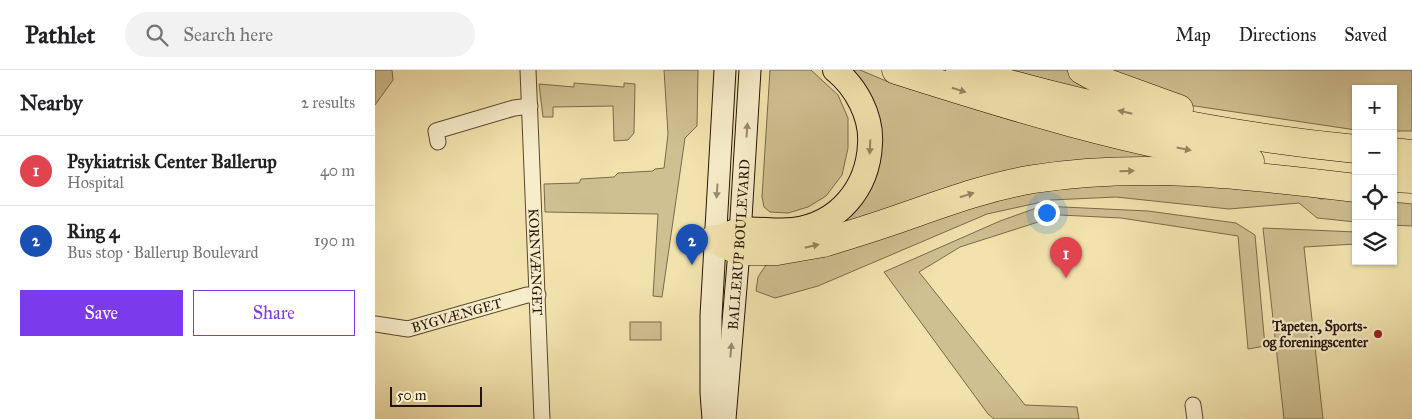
<!DOCTYPE html>
<html lang="en">
<head>
<meta charset="utf-8">
<style>
  body { margin:0; font-family:"IM FELL Great Primer",serif; background:#f2f2f2; color:#202124 }
  .controls { position:absolute; right:15px; top:15px; display:grid; overflow:hidden; border-radius:0px; box-shadow:0 1px 4px #0004 }
  .controls button { width:45px; height:45px; display:grid; place-items:center; padding:0; border:0; border-bottom:1px solid #e0e0e0; background:#fff; color:#202124; font:25px sans-serif }
  .scale { position:absolute; left:15px; bottom:12px; width:92px; box-sizing:border-box; padding-left:5px; border:2px solid #251303; border-top:0; font-size:14px; line-height:18px; white-space:nowrap; color:#251303; -webkit-text-stroke:4px #f7edca; paint-order:stroke }
  .you { position:absolute; left:671px; top:142px; width:18px; height:18px; margin:-12px; border:4px solid #fff; border-radius:50%; background:#1a73e8; box-shadow:0 0 0 8px #1a73e833 }
  .badge { display:grid; place-items:center; width:32px; height:32px; border-radius:50%; background:#7c3aed; color:#fff; font-size:16px; font-weight:700 }
  .pin { position:absolute; translate:-50% -41px; filter:drop-shadow(0 1px 2px #0008) }
  .pin::after { content:''; position:absolute; top:26px; width:18px; height:15px; background:inherit; clip-path:polygon(0 0,100% 0,50% 100%) }
  .list { margin:0; padding:0; list-style:none }
  h2 { display:flex; justify-content:space-between; align-items:center; height:65px; margin:0; padding:0 20px; font-size:21px }
  h2 small { font-size:16px; font-weight:400; color:#757577 }
  .list li { display:grid; grid-template-columns:32px 1fr auto; gap:15px; align-items:center; box-sizing:border-box; height:70px; padding:0 20px; border-top:1px solid #e0e0e0 }
  .list b { display:block; font-size:19px; white-space:nowrap }
  .list p { margin:0; font-size:16px; white-space:nowrap; color:#757577 }
  .list em { font-size:16px; font-style:normal; color:#757577 }
  .actions { display:flex; gap:10px; padding:15px 20px }
  .actions a { flex:1; padding:11px 0; border:1px solid #7c3aed; border-radius:0px; text-align:center; font-size:18px; color:#7c3aed }
  .actions .main { background:#7c3aed; color:#fff }
  .icon { flex:none; width:28px; height:28px; fill:none; stroke:currentColor; stroke-width:2; stroke-linecap:round; stroke-linejoin:round }
  .map { position:relative; flex:none; width:1037px; height:349px; overflow:hidden }
  header { display:flex; align-items:center; gap:30px; box-sizing:border-box; height:70px; padding:0 25px; background:#fff; border-bottom:1px solid #e0e0e0 }
  header strong { font-size:24px }
  nav { display:flex; gap:28px; margin-inline-start:auto; font-size:18px }
  .search { width:350px; height:45px; background:#f2f2f2; display:flex; align-items:center; gap:12px; box-sizing:border-box; padding:0 18px; border-radius:28px; color:#757577; font-size:19px }
  main { display:flex }
  aside { flex:1; background:#fff }
  .map>svg:first-child { display:block }
  .green { fill:#cfc091; stroke:#7a6a4a }
  .lines { fill:none; stroke-linecap:round; stroke-linejoin:round }
  .street-casing { stroke:#58472e; stroke-width:17 }
  .secondary-casing { stroke:#251303; stroke-width:23 }
  .primary-casing { stroke:#251303; stroke-width:26 }
  .highway-casing { stroke:#251303; stroke-width:29 }
  .street { stroke:#f7edca; stroke-width:15 }
  .secondary { stroke:#f7edca; stroke-width:21 }
  .primary { stroke:#f2e3ae; stroke-width:24 }
  .highway { stroke:#f2e3ae; stroke-width:28 }
  .oneway { fill:#968561 }
  .oneway2 { fill:#988b70 }
  .poi-dot { fill:#8f2418; stroke:#f7edca; stroke-width:2 }
  .labels { text-anchor:middle; dominant-baseline:central; stroke-width:4.5; stroke-linejoin:round; paint-order:stroke }
  .street-label { font-size:14px; fill:#251303; stroke:#f7edca }
  .poi-label { font-size:14px; font-weight:bold; fill:#251303; stroke:#f7edca; text-anchor:end }
</style>
</head>
<body>
<header>
<strong>Pathlet</strong>
<div class="search"><svg class="icon" aria-label="search" viewBox="0 0 24 24"><circle cx="10" cy="10" r="6"/><path d="M15 15l6 6"/></svg>Search here</div>
<nav><a>Map</a><a>Directions</a><a>Saved</a></nav>
</header>
<main>
<aside>
<h2>Nearby<small>2 results</small></h2>
<ul class="list">
<li><span class="badge" style="background:#e0444e">1</span><div><b>Psykiatrisk Center Ballerup</b><p>Hospital</p></div><em>40 m</em></li>
<li><span class="badge" style="background:#1a4fb4">2</span><div><b>Ring 4</b><p>Bus stop · Ballerup Boulevard</p></div><em>190 m</em></li>
</ul>
<div class="actions"><a class="main">Save</a><a>Share</a></div>
</aside>
<div class="map">
<svg width="1037" height="349" viewBox="0 0 1037 349">
  <rect width="100%" height="100%" fill="#f2e3ae"/>
  <filter id="stains"><feTurbulence type="fractalNoise" baseFrequency=".004" numOctaves="4"/><feColorMatrix values="0 0 0 0 .2 0 0 0 0 .09 0 0 0 0 .02 0 0 0 .5 -.17"/></filter>
  <radialGradient id="worn" r=".72"><stop offset=".6" stop-color="#630" stop-opacity="0"/><stop offset="1" stop-color="#630" stop-opacity=".3"/></radialGradient>
  <g class="green">
    <polygon points="0,0 17,0 18,10 0,35"/>
    <polygon points="289,0 323,0 322,56 310,68 287,227 278,226 283,144 170,142 169,114 204,113 206,109 239,107 243,103 278,101 280,99 289,98 293,64"/>
    <polygon points="395,0 436,0 463,25 473,48 473,78 467,105 451,126 433,137 413,143 395,142 389,137 387,127"/>
    <polygon points="470,0 485,0 516,13 632,49 748,79 804,90 489,153 394,170 494,110"/>
    <polygon points="637,0 694,0 743,29"/>
    <polygon points="728,0 1037,0 1037,61 1018,61 1018,19 981,19 981,60 813,35"/>
    <polygon points="199,13 249,17 249,13 260,14 259,63 253,70 239,71 238,36 178,37 178,47 168,47 164,14 199,17"/>
    <polygon points="679,112 845,116 934,125 946,129 971,127 981,128 981,152 942,148 924,133 854,139 741,127 676,130 612,144 443,216 400,228 381,221 383,207 391,195 450,181"/>
    <polygon points="1018,132 1037,134 1037,156 1018,155"/>
    <polygon points="667,136 773,141 861,153 880,165 890,276 873,279 863,166 746,148 685,145 585,177 544,202 650,335 702,337 704,349 619,349 613,344 509,202 625,151"/>
    <polygon points="888,158 981,162 981,174 929,177 948,349 909,349"/>
    <rect x="255" y="252" width="31" height="18"/>
  </g>
  <g class="lines">
    <defs>
      <g id="street">
        <path id="s1" d="M153,0L167,349"/>
        <polyline points="63,72 61,61 139,38 155,36"/>
        <path id="s2" d="M0,254L33,259L152,225H163"/>
        <polyline points="818,335 820,349"/>
      </g>
      <g id="secondary">
        <polyline points="338,349 336,323 336,246 350,0"/>
        <path id="s3" d="M350,349L364,181L375,0"/>
      </g>
      <path id="primary" d="M339,169C348,166 356,162 365,160C380,158 401,162 418,160C464,154 493,118 495,74C497,46 481,17 460,0"/>
      <g id="highway">
        <path d="M521,0C637,37 755,73 875,91"/>
        <path d="M585,0C714,38 847,66 981,79"/>
        <polyline points="707,0 727,11 804,39"/>
        <polyline points="1018,82 1037,84"/>
        <polyline points="1018,108 1037,109"/>
        <path d="M339,169L364,181H402L448,173C471,166 494,159 517,151C564,135 610,117 659,109C766,92 874,105 981,118"/>
      </g>
    </defs>
    <use href="#street" class="street-casing"/>
    <use href="#secondary" class="secondary-casing"/>
    <use href="#primary" class="primary-casing"/>
    <use href="#highway" class="highway-casing"/>
    <use href="#street" class="street"/>
    <use href="#secondary" class="secondary"/>
    <use href="#primary" class="primary"/>
    <use href="#highway" class="highway"/>
  </g>
  <defs><path id="oneway-solid" d="M-6-.8H1V-3.2L6.5 0L1 3.2V.8H-6Z" transform="scale(1.25)"/></defs>
  <g class="oneway">
    <use href="#oneway-solid" transform="translate(584 20) rotate(18)"/>
    <use href="#oneway-solid" transform="translate(750 42) rotate(-167)"/>
    <use href="#oneway-solid" transform="translate(495 77) rotate(92)"/>
    <use href="#oneway-solid" transform="translate(809 79) rotate(11)"/>
    <use href="#oneway-solid" transform="translate(752 101) rotate(-1)"/>
    <use href="#oneway-solid" transform="translate(592 125) rotate(-17)"/>
    <use href="#oneway-solid" transform="translate(437 176) rotate(-13)"/>
  </g>
  <g class="oneway2">
    <use href="#oneway-solid" transform="translate(372 60) rotate(-86)"/>
    <use href="#oneway-solid" transform="translate(342 121) rotate(94)"/>
    <use href="#oneway-solid" transform="translate(356 280) rotate(-85)"/>
  </g>
  <circle class="poi-dot" cx="1003" cy="264" r="5"/>
  <g class="labels">
    <g class="street-label">
      <text stroke="none"><textPath href="#s3" startOffset="175">BALLERUP BOULEVARD</textPath></text>
      <text stroke="none"><textPath href="#s1" startOffset="192">KORNVÆNGET</textPath></text>
      <text stroke="none"><textPath href="#s2" startOffset="84">BYGVÆNGET</textPath></text>
    </g>
    <g class="poi-label">
      <text x="993" y="256">Tapeten, Sports-<tspan x="993" dy="16">og foreningscenter</tspan></text>
    </g>
  </g>
  <rect width="100%" height="100%" filter="url(#stains)"/>
  <rect width="100%" height="100%" fill="url(#worn)"/>
</svg>
<div class="controls">
<button>+</button>
<button>−</button>
<button><svg class="icon" aria-label="locate" viewBox="0 0 24 24"><circle cx="12" cy="12" r="6"/><path d="M12 2v4M12 18v4M2 12h4M18 12h4"/></svg></button>
<button><svg class="icon" aria-label="layers" viewBox="0 0 24 24"><path d="M12 4l9 5-9 5-9-5zM3 14l9 5 9-5"/></svg></button>
</div>
<div class="scale">50 m</div>
<div class="you"></div>
<div class="pin badge" style="left:691px;top:208px;background:#e0444e">1</div>
<div class="pin badge" style="left:317px;top:195px;background:#1a4fb4">2</div>
</div>
</main>
</body>
</html>
